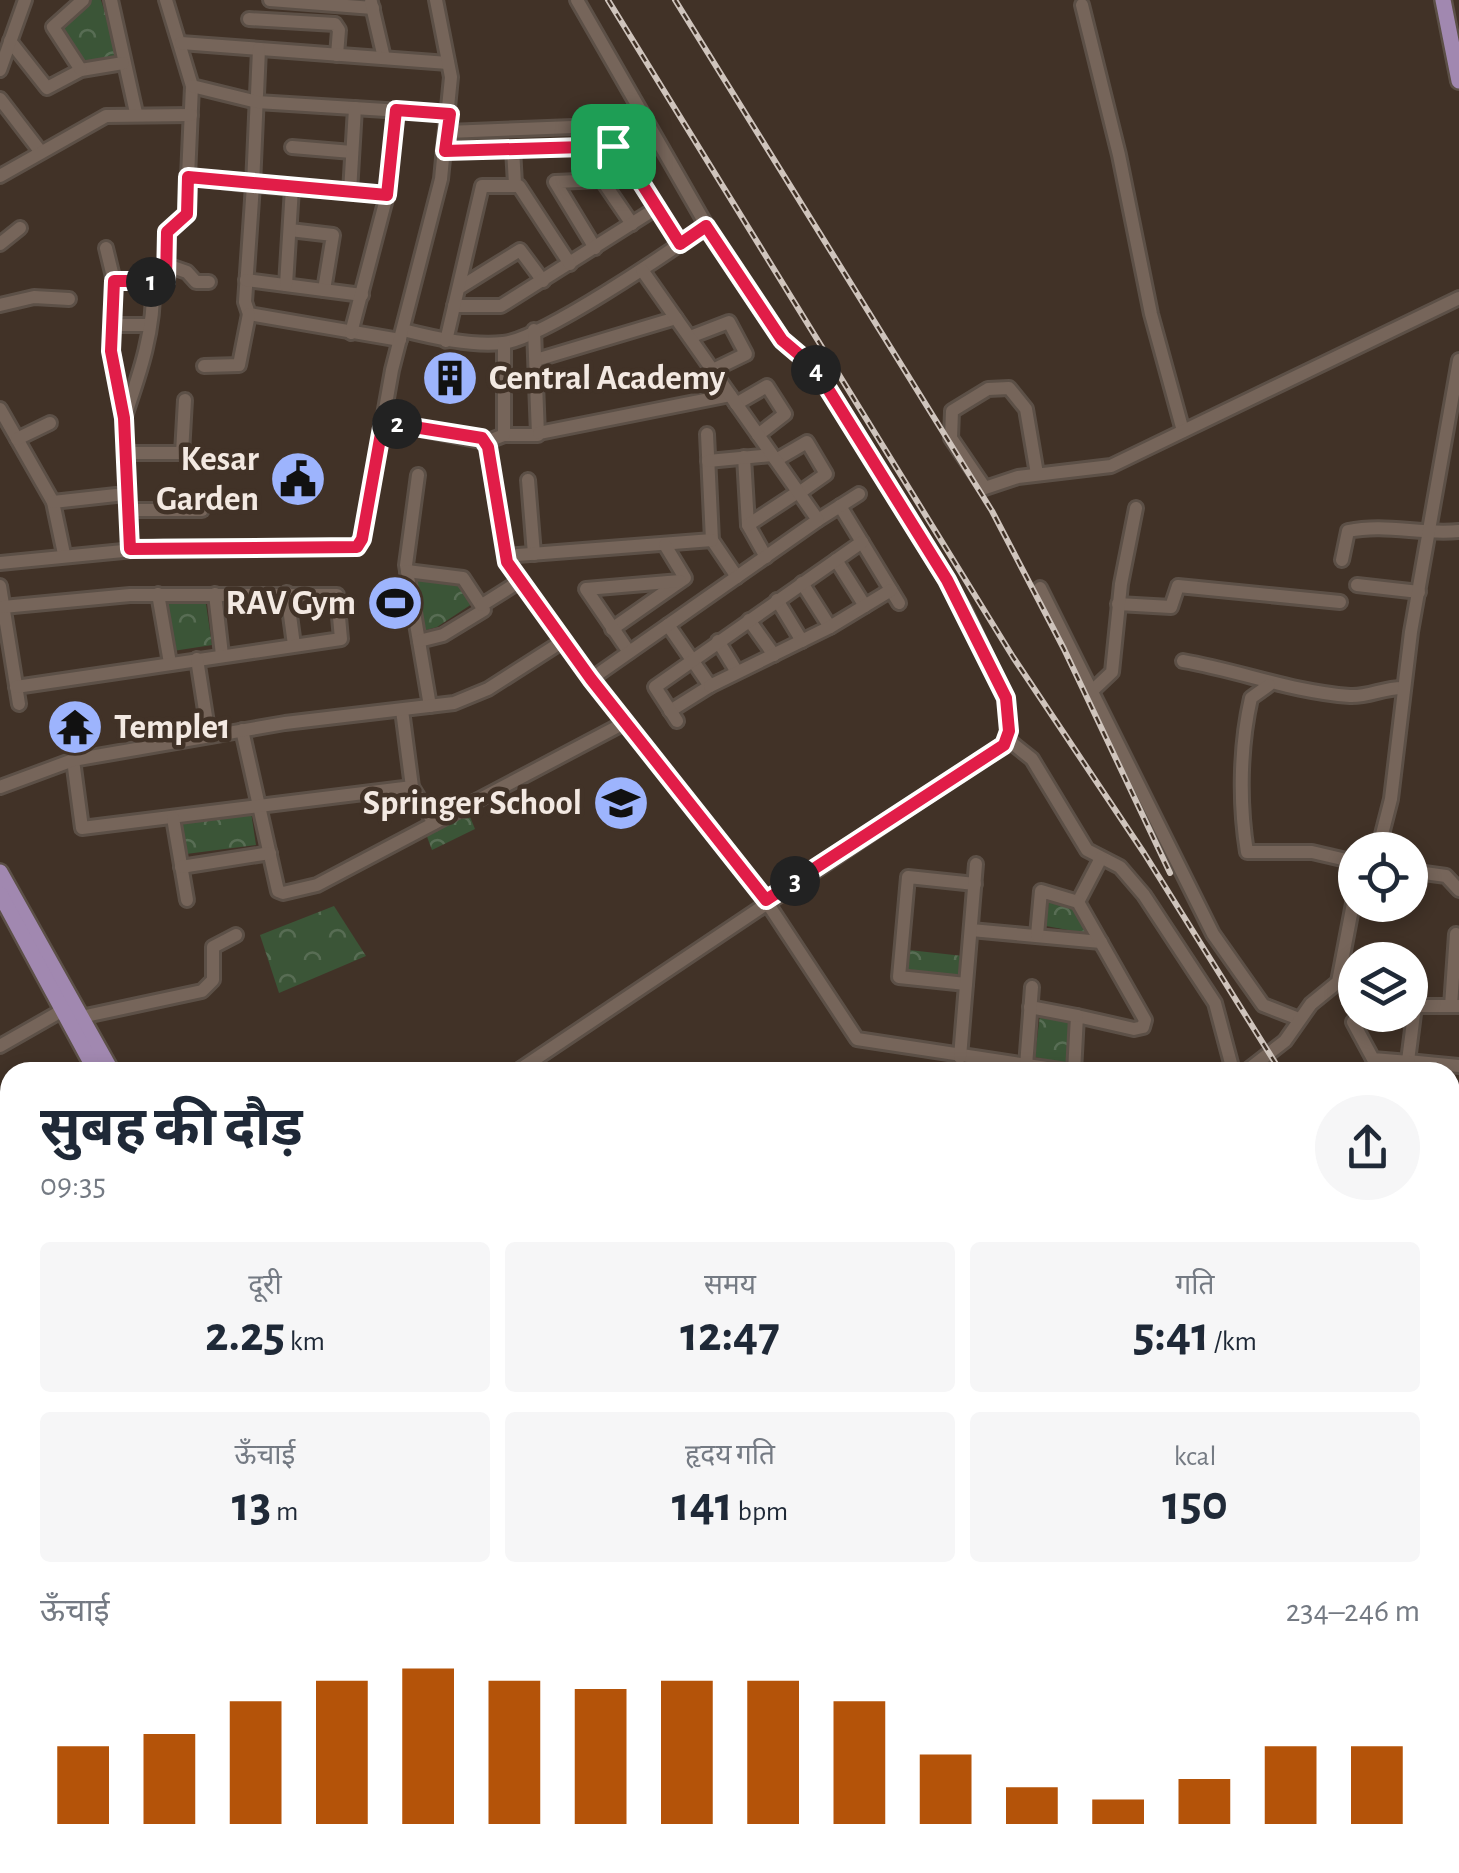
<!DOCTYPE html>
<html lang="hi">
<head>
<meta charset="utf-8">
<style>
	body { margin:0; font-family:"Alegreya Sans","Noto Sans Devanagari",sans-serif; background:#f6f6f7; color:#1f2937; height:100vh; display:flex; flex-direction:column; font-size:38px; white-space:nowrap }
	* { box-sizing:border-box; margin:0 }
	p { font-size:32px; color:#747a83 }
	.icon { flex:none; width:55px; height:55px; fill:none; stroke:currentColor; stroke-width:2; stroke-linecap:round; stroke-linejoin:round }
	.map { position:relative; flex:1; overflow:hidden }
	.panel { position:absolute; left:0px; top:1062px; width:1460px; height:812px; display:flex; flex-direction:column; background:#fff; border-radius:30px 30px 0 0; box-shadow:0 5px 15px #0003 }
	.panel>* { flex:none }
	.controls { position:absolute; left:1338px; top:832px; display:grid; gap:20px }
	.controls a { display:grid; place-items:center; width:90px; height:90px; border-radius:50%; background:#fff; box-shadow:0 5px 15px #0003; font-size:50px }
	.pin { position:absolute; display:grid; place-items:center; width:85px; height:85px; color:#fff; margin:-42px; border-radius:20px; box-shadow:0 5px 15px #0006 }
	.km { position:absolute; width:50px; height:50px; margin:-25px; border-radius:50%; background:#222; color:#fff; font-size:28px; line-height:50px; text-align:center }
	.round { display:grid; place-items:center; flex:none; width:105px; height:105px; border-radius:52px; background:#f6f6f7 }
	.summary { display:flex; align-items:center; justify-content:space-between; height:170px; padding:0 40px }
	h1 { font-size:55px; font-weight:700; line-height:75px }
	.metrics { display:grid; grid-template-columns:repeat(3,1fr); gap:15px; height:170px; padding:10px 40px }
	.metrics div { display:grid; align-content:center; border-radius:10px; background:#f6f6f7; text-align:center }
	.metrics b { font-size:50px; font-weight:700 }
	.metrics small { font-size:28px; font-weight:400 }
	.metrics p { font-size:28px }
	.chart { height:280px; padding:20px 40px }
	.chart p { display:flex; justify-content:space-between }
	.chart svg { width:100%; height:180px; margin-top:10px; stroke:#b45309; stroke-width:6 }
	.map>svg:first-child { display:block }
</style>
</head>
<body>
<div class="map">
<svg width="1459" height="1873" viewBox="0 0 1459 1873">
	<defs>
		<pattern id="park-crowns" width="20" height="18" patternUnits="userSpaceOnUse" patternTransform="scale(2.5)"><rect width="20" height="18" fill="#3b5537"/><path d="M2 6a3 3 0 1 1 6 0M12 15a3 3 0 1 1 6 0" fill="none" stroke="#586d54"/></pattern>
	</defs>
	<rect width="100%" height="100%" fill="#413227"/>
	<polygon fill="#4e3a2c" points="612,777 641,821 630,829 601,785"/>
	<g fill="url(#park-crowns)">
		<polygon points="92,0 101,0 119,57 84,66 58,23"/>
		<polygon points="415,575 461,581 475,602 437,627 423,631"/>
		<polygon points="205,597 212,645 173,651 165,598"/>
		<polygon points="251,812 256,845 186,854 182,822"/>
		<polygon points="468,812 475,829 432,850 426,834"/>
		<polygon points="1049,901 1071,906 1090,934 1046,926"/>
		<polygon points="334,906 366,956 279,993 260,935"/>
		<polygon points="909,950 963,956 961,977 907,969"/>
		<polygon points="1040,1014 1069,1021 1067,1064 1035,1057"/>
	</g>
	<g fill="none" stroke-linecap="round" stroke-linejoin="round">
		<g stroke="#5c5047" stroke-width="18">
			<g id="minor">
				<polyline points="111,0 136,113"/>
				<polyline points="166,0 192,86 188,177 253,185 245,302 249,314 400,340"/>
				<polyline points="270,0 373,8"/>
				<polyline points="371,2 384,58"/>
				<polyline points="1082,5 1119,155 1151,314 1183,431"/>
				<polyline points="249,19 335,24 339,30 337,55"/>
				<polyline points="10,41 47,88 81,70 123,63"/>
				<polyline points="181,43 448,63"/>
				<polyline points="259,49 253,185 387,195"/>
				<polyline points="0,70 25,0"/>
				<polyline points="81,70 53,27 83,0"/>
				<polyline points="192,86 257,102 450,114"/>
				<polyline points="0,99 40,151"/>
				<polyline points="447,132 573,127"/>
				<polyline points="292,147 352,152"/>
				<polyline points="513,149 515,184"/>
				<polyline points="445,151 617,147 680,244"/>
				<polyline points="0,176 106,116 191,115"/>
				<polyline points="350,192 355,108"/>
				<polyline points="290,230 333,235 324,290"/>
				<polyline points="0,244 20,228"/>
				<polyline points="106,248 114,281 111,351 124,418 130,549"/>
				<polyline points="595,248 555,182 602,180 632,224"/>
				<polyline points="167,265 187,272 196,282 209,282"/>
				<polyline points="246,280 362,295"/>
				<polyline points="114,281 166,281 167,232 187,214 188,177"/>
				<polyline points="286,285 292,188"/>
				<polyline points="459,288 520,250 543,281"/>
				<polyline points="0,305 34,297 69,299"/>
				<polyline points="454,306 501,306 658,207"/>
				<polyline points="112,325 150,325"/>
				<path d="M403,330C435,338 469,346 503,343C542,339 669,252 706,226"/>
				<polyline points="351,333 387,195 396,110"/>
				<polyline points="690,337 729,322 746,354 713,370"/>
				<polyline points="446,341 482,186 519,186 570,264"/>
				<polyline points="536,360 676,318"/>
				<polyline points="204,366 239,365 249,314"/>
				<polyline points="736,404 767,386 785,414 758,435"/>
				<polyline points="0,409 53,502 64,554"/>
				<path d="M125,416C140,373 155,329 153,282"/>
				<polyline points="383,422 486,442 504,435 538,435 534,330"/>
				<polyline points="539,433 730,395"/>
				<polyline points="707,434 712,540 737,577"/>
				<polyline points="504,435 504,343"/>
				<polyline points="17,439 50,423"/>
				<polyline points="486,442 507,562 591,679 766,901 857,1039 1073,1072"/>
				<polyline points="126,453 182,453 185,400"/>
				<polyline points="744,457 748,525 766,557"/>
				<polyline points="776,460 807,442 826,474 799,493"/>
				<polyline points="708,461 772,455"/>
				<polyline points="1037,474 1026,409 1009,388 988,389 952,411 951,438 985,488 1018,477 1111,466 1459,298"/>
				<polyline points="418,475 406,565 430,706"/>
				<polyline points="528,480 534,554"/>
				<polyline points="53,502 116,495"/>
				<polyline points="840,506 899,603"/>
				<polyline points="128,510 202,510"/>
				<polyline points="818,520 859,494"/>
				<polyline points="748,525 798,492"/>
				<polyline points="505,556 712,540"/>
				<polyline points="836,560 865,606"/>
				<path d="M1342,560L1348,531C1386,523 1421,535 1459,531"/>
				<polyline points="0,563 164,547 357,547 362,539 392,370 441,179 451,77 436,0"/>
				<polyline points="407,571 463,578 484,610 443,635 419,641"/>
				<polyline points="802,583 830,627"/>
				<polyline points="1357,585 1419,592"/>
				<polyline points="0,586 19,704"/>
				<polyline points="1040,588 1213,934 1263,1005 1299,1019"/>
				<polyline points="287,593 294,645"/>
				<polyline points="158,594 170,663"/>
				<polyline points="215,594 222,655"/>
				<polyline points="777,600 802,641"/>
				<polyline points="1118,604 1171,607 1178,586 1340,602"/>
				<polyline points="482,605 520,581"/>
				<polyline points="3,607 130,595 337,595 341,639 16,687"/>
				<polyline points="749,620 774,655"/>
				<polyline points="668,625 710,686 670,711"/>
				<polyline points="612,629 685,578 665,545"/>
				<polyline points="718,641 737,672"/>
				<polyline points="629,652 586,589 680,581"/>
				<polyline points="197,659 209,736"/>
				<path d="M1183,661C1241,671 1292,692 1350,696C1369,697 1385,687 1404,688"/>
				<polyline points="591,679 818,520 642,270"/>
				<path d="M1269,685L1251,698C1240,746 1239,803 1247,852H1312L1355,862"/>
				<polyline points="710,686 830,627 891,590"/>
				<polyline points="1092,691 1112,672 1121,584 1136,508"/>
				<polyline points="402,710 412,787 434,823"/>
				<polyline points="677,721 655,687 862,542"/>
				<polyline points="242,730 278,891 283,893 317,885 626,722"/>
				<polyline points="1007,739 1032,759 1087,850 1120,867 1144,895 1215,1003 1232,1067"/>
				<polyline points="73,760 82,828 412,787"/>
				<polyline points="0,787 73,760 285,723 454,703 488,689 563,641"/>
				<polyline points="173,818 187,900"/>
				<polyline points="1378,850 1391,799 1411,632 1459,360"/>
				<polyline points="181,867 270,853"/>
				<polyline points="1410,871 1446,876 1459,890"/>
				<polyline points="1078,902 1101,858"/>
				<polyline points="971,930 1101,942"/>
				<polyline points="1037,935 1041,891 1078,902 1145,1020 1143,1027 1134,1029 1077,1016 1074,1072"/>
				<polyline points="1338,982 1355,986"/>
				<polyline points="966,984 899,977 908,877 975,884"/>
				<polyline points="1451,1006 1456,934"/>
				<polyline points="1459,1006 1415,1006 1408,1061 1459,1066"/>
				<polyline points="1030,1007 1077,1016"/>
				<polyline points="81,1017 202,991 213,980 213,947 236,935"/>
				<polyline points="1353,1022 1373,1059 1409,1062"/>
				<polyline points="0,1046 63,1010"/>
				<polyline points="960,1057 976,864"/>
				<polyline points="1026,1066 1032,987"/>
				<polyline points="516,1072 1003,745 1009,731 1006,698 965,611 815,368 787,346 713,237 577,0"/>
				<polyline points="1245,1072 1285,1041 1311,1004 1338,982 1355,893"/>
				<polyline points="0,1239 10,1234"/>
				<polyline points="0,1304 10,1299"/>
				<polyline points="0,1368 10,1363"/>
				<polyline points="0,1417 10,1414"/>
				<polyline points="1450,1444 1459,1445"/>
				<polyline points="1450,1468 1459,1468"/>
				<polyline points="0,1497 10,1494"/>
				<polyline points="1450,1501 1455,1520 1450,1550"/>
				<polyline points="1450,1563 1459,1565"/>
				<polyline points="1450,1687 1459,1691"/>
				<polyline points="1450,1751 1459,1750"/>
				<polyline points="0,1773 10,1772"/>
				<polyline points="1450,1832 1459,1833"/>
				<polyline points="0,1855 10,1853"/>
				<polyline points="95,1865 97,1873"/>
				<polyline points="166,1865 167,1873"/>
				<polyline points="258,1865 260,1873"/>
				<polyline points="694,1865 775,1865 807,1873"/>
				<polyline points="1199,1865 1199,1873"/>
				<polyline points="1273,1873 1275,1865"/>
				<polyline points="1333,1873 1335,1865"/>
				<polyline points="1386,1873 1388,1865"/>
			</g>
		</g>
		<g stroke="#5c5047" stroke-width="20">
			<g id="major">
				<polyline points="1443,0 1459,81"/>
				<polyline points="0,872 112,1072"/>
				<polyline points="0,894 96,1072"/>
				<polyline points="501,1865 505,1873"/>
				<polyline points="516,1865 520,1873"/>
			</g>
		</g>
		<use href="#minor" stroke="#76655a" stroke-width="12"/>
		<use href="#major" stroke="#a188b0" stroke-width="15"/>
		<g stroke="#cfc4bc" stroke-width="6">
			<g id="rail">
				<polyline points="608,0 1013,657 1144,853 1281,1072"/>
				<polyline points="675,0 992,511 1064,649 1170,873"/>
				<polyline points="1450,1333 1459,1347"/>
			</g>
		</g>
		<use href="#rail" stroke="#413227" stroke-width="2.5" stroke-dasharray="8" stroke-linecap="butt"/>
	</g>
	<g fill="none" stroke-linecap="round" stroke-linejoin="round">
		<g stroke="#fff" stroke-width="20">
			<polygon id="route" points="396,110 450,114 445,151 618,146 680,244 706,226 782,340 815,368 947,580 1006,698 1009,731 1004,745 766,900 591,679 507,562 488,447 482,438 383,422 362,539 357,547 130,549 124,418 111,351 114,281 166,281 167,232 187,214 188,177 387,195"/>
		</g>
		<use href="#route" stroke="#e11d48" stroke-width="12"/>
	</g>
	<defs>
		<g id="building-disc" transform="scale(2.875)"><circle r="9.5" fill="#9db4fd" stroke="#413227"/><path d="M-4-6H4V6H1V3H-1V6H-4ZM-2.5-4.3h1.7v1.8h-1.7ZM.8-4.3h1.7v1.8H.8ZM-2.5-1h1.7V.8h-1.7ZM.8-1h1.7V.8H.8Z" fill="#111"/></g>
		<g id="civic-disc" transform="scale(2.875)"><circle r="9.5" fill="#9db4fd" stroke="#413227"/><path d="M-.6-6.5H3V-4.5H.6V-3L4-1V1h2V6H-6V1h2V-1L-.6-3ZM-1.2 2.5V6h2.4V2.5Z" fill="#111"/></g>
		<g id="stadium-disc" transform="scale(2.875)"><circle r="9.5" fill="#9db4fd" stroke="#413227"/><path d="M0-5a6.5 5 0 1 0 0 10a6.5 5 0 1 0 0-10ZM-3.5-1.8h7v3.6h-7Z" fill="#111"/></g>
		<g id="temple-disc" transform="scale(2.875)"><circle r="9.5" fill="#9db4fd" stroke="#413227"/><path d="M0-6L5-2H3V0L6.5 2.5H4V6H1.5V3h-3V6H-4V2.5H-6.5L-3 0V-2H-5Z" fill="#111"/></g>
		<g id="school-disc" transform="scale(2.875)"><circle r="9.5" fill="#9db4fd" stroke="#413227"/><path d="M0-5L7-2L0 1L-7-2ZM-4 1L0 2.5L4 1V4Q0 6-4 4Z" fill="#111"/></g>
	</defs>
	<g fill-rule="evenodd">
		<use href="#building-disc" x="450" y="378"/>
		<use href="#civic-disc" x="298" y="479"/>
		<use href="#stadium-disc" x="395" y="603"/>
		<use href="#temple-disc" x="75" y="727"/>
		<use href="#school-disc" x="621" y="803"/>
	</g>
	<g text-anchor="middle" dominant-baseline="central" stroke-width="9" stroke-linejoin="round" paint-order="stroke">
		<g font-size="35" font-weight="bold" fill="#f3e9e2" stroke="#413227" text-anchor="end">
			<text x="489" y="378" text-anchor="start">Central Academy</text>
			<text x="259" y="459">Kesar<tspan x="259" dy="40">Garden</tspan></text>
			<text x="356" y="603">RAV Gym</text>
			<text x="114" y="727" text-anchor="start">Temple1</text>
			<text x="582" y="803">Springer School</text>
		</g>
	</g>
</svg>
<div class="controls">
<a><svg class="icon" aria-label="locate" viewBox="0 0 24 24"><circle cx="12" cy="12" r="6"/><path d="M12 2v4M12 18v4M2 12h4M18 12h4"/></svg></a>
<a><svg class="icon" aria-label="layers" viewBox="0 0 24 24"><path d="M12 4l9 5-9 5-9-5zM3 14l9 5 9-5"/></svg></a>
</div>
<div class="pin" style="left:613px;top:146px;background:#1e9e55"><svg class="icon" aria-label="arrive" viewBox="0 0 24 24"><path d="M6 21V4h12l-3 4 3 4H6"/></svg></div>
<b class="km" style="left:151px;top:282px">1</b>
<b class="km" style="left:397px;top:424px">2</b>
<b class="km" style="left:795px;top:881px">3</b>
<b class="km" style="left:816px;top:370px">4</b>
<section class="panel">
<div class="summary"><div><h1>सुबह की दौड़</h1><p>09:35</p></div><a class="round"><svg class="icon" aria-label="share" viewBox="0 0 24 24"><path d="M12 15V3M7 8l5-5 5 5M5 13v7h14v-7"/></svg></a></div>
<div class="metrics">
<div><p>दूरी</p><b>2.25<small> km</small></b></div>
<div><p>समय</p><b>12:47</b></div>
<div><p>गति</p><b>5:41<small> /km</small></b></div>
</div>
<div class="metrics">
<div><p>ऊँचाई</p><b>13<small> m</small></b></div>
<div><p>हृदय गति</p><b>141<small> bpm</small></b></div>
<div><p>kcal</p><b>150</b></div>
</div>
<div class="chart"><p><span>ऊँचाई</span>234–246 m</p>
<svg viewBox="0 0 160 44" preserveAspectRatio="none"><path d="M5 44V25M15 44V22M25 44V14M35 44V9M45 44V6M55 44V9M65 44V11M75 44V9M85 44V9M95 44V14M105 44V27M115 44V35M125 44V38M135 44V33M145 44V25M155 44V25"/></svg>
</div>
</section>
</div>
</body>
</html>
